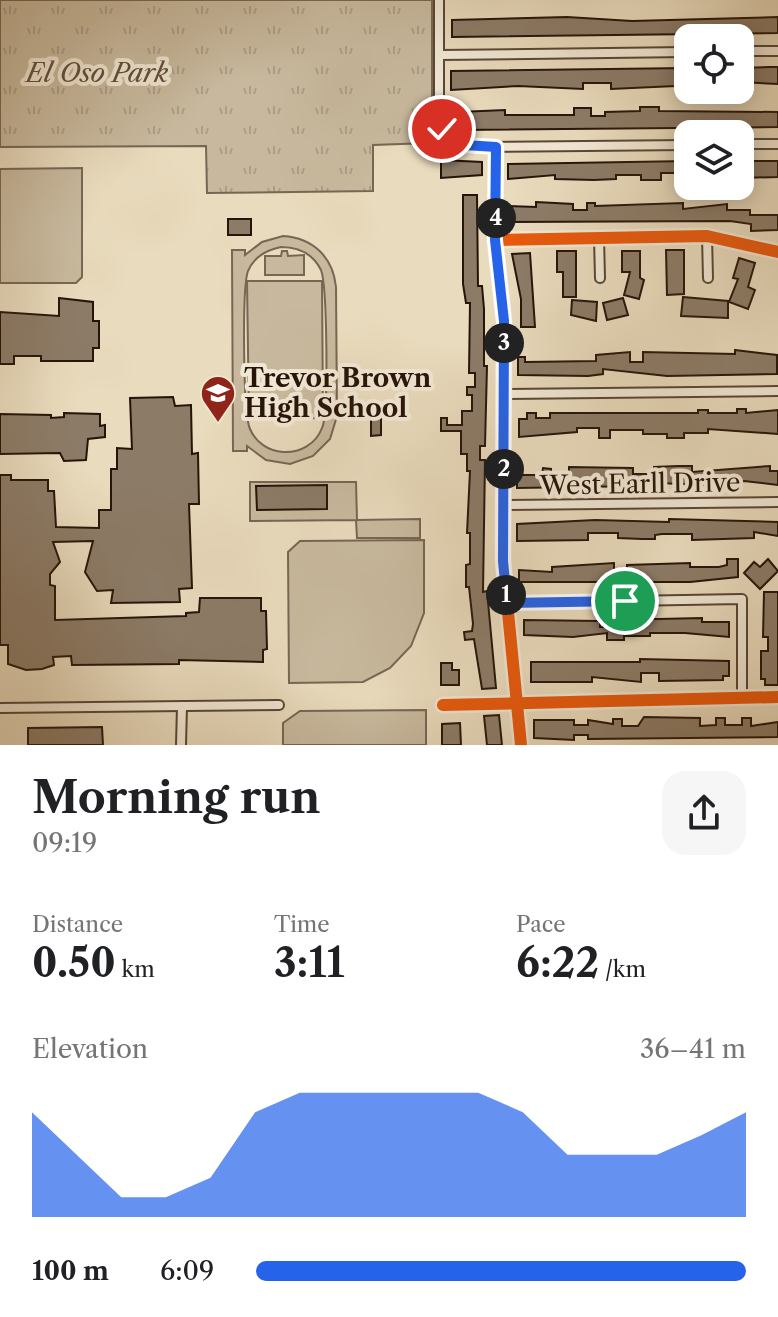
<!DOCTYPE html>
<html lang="en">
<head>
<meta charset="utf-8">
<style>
	body { margin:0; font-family:"Libre Caslon Text",serif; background:#f6f6f6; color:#202124; height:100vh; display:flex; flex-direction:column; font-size:30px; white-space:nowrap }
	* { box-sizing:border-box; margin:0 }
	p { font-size:26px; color:#757577 }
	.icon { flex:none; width:44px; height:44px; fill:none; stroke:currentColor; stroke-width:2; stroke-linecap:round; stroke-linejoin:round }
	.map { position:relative; height:745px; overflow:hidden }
	.details { display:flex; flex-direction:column; background:#fff; flex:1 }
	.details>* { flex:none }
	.controls { position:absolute; left:674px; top:24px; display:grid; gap:16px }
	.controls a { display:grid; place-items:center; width:80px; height:80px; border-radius:16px; background:#fff; box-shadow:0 4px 20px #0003; font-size:40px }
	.pin { position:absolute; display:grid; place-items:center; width:68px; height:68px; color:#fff; margin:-34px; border:4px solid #fff; border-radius:50%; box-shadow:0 2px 8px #0007 }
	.km { position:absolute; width:40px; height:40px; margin:-20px; border-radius:50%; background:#222; color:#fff; font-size:22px; line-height:40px; text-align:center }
	.round { display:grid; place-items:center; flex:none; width:84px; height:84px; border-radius:24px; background:#f6f6f6 }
	.head { display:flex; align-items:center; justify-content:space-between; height:136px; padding:0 32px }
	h1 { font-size:44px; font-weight:700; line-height:60px }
	.figures { display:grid; grid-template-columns:repeat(3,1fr); gap:12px; height:136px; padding:8px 32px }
	.figures div { display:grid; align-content:center }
	.figures b { font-size:40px; font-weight:700 }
	.figures small { font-size:22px; font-weight:400 }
	.figures p { font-size:22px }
	.chart { height:224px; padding:16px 32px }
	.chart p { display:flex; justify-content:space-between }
	.chart svg { width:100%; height:144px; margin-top:8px; fill:#2563eb; opacity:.7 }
	ul { padding:0 32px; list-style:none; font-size:26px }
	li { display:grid; grid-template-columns:128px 96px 1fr; align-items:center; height:60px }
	li i { height:20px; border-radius:10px; background:#2563eb }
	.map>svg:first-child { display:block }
</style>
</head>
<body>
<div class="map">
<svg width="778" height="745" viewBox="0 0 778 745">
	<defs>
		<pattern id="park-tufts" width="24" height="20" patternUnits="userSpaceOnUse" patternTransform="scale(2)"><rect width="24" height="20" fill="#c8b99e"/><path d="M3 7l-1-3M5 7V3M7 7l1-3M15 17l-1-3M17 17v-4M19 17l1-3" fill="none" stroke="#ac9e87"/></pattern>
	</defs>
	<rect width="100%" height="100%" fill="#e9dbbd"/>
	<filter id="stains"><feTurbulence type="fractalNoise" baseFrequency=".0025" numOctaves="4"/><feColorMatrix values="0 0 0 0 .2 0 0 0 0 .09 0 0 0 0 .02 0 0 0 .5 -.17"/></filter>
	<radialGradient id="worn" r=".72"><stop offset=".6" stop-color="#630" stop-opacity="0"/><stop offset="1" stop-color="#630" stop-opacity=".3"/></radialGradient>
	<g fill="#c8b99e" stroke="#786654" stroke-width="2" fill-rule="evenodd">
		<polygon points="82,168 82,277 76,283 0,283 0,169"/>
		<path d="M283,236C313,238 333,257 336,287L337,416L330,439L313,456L290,464L266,460L247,446V451H233L232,250H245V255L262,242ZM281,247C298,247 313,254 321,270C327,285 329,414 322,428C316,444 300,453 283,452C269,451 256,443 250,429C243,414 242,287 248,271C254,257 266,250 281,247Z"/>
		<polygon points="282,251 287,251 288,256 304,255 304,275 265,275 265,256 281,256"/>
		<polygon points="247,281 322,281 323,418 249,419"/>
		<polygon points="250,482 356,482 357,520 420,519 420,538 357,538 356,520 250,521"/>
		<polygon points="424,540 424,613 411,646 390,668 363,682 289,683 288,552 300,541"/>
		<polygon points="426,710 426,745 283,745 283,723 300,711"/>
	</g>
	<polygon fill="url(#park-tufts)" stroke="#786654" stroke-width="2" points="0,0 432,0 432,120 441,139 429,143 373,145 373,191 207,193 206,146 0,147"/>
	<g fill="#8c7b67" stroke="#271409" stroke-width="2">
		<polygon points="567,17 632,21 778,17 778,33 452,37 452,20"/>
		<polygon points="769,67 778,67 778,84 740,82 740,68"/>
		<polygon points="688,68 688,85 676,86 611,89 611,83 583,83 583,89 518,86 451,90 451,71"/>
		<polygon points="640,107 659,107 659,111 778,112 778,127 459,130 459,112 505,110 505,115 574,115 574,108 591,108 591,116 605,116 605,112 640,111"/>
		<polygon points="441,160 482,162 482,175 441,178"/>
		<polygon points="688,161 688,173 661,173 661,180 641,180 641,175 616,175 616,179 594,180 555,179 555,175 508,179 508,164"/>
		<polygon points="740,161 778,161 778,177 740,178"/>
		<polygon points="463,195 477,195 478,286 482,286 484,309 484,366 487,366 485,446 480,446 480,460 485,460 483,592 487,591 496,688 482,689 474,639 465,640 464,632 472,631 473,624 469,587 466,587 466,565 470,564 470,533 467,533 470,471 467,471 467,454 461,454 461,431 441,431 441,418 447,418 447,425 462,425 462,411 472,411 472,395 467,395 467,387 475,387 475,373 469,373 470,303 466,303 463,284"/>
		<polygon points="536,202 573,204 573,210 587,210 587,203 595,203 595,206 683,203 683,209 727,204 727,210 750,210 750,215 778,215 778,230 751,231 751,224 730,221 508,222 508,206 536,207"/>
		<rect x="228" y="219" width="23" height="16"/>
		<polygon points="666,250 684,250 684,294 667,295"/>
		<polygon points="557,251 576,251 576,297 563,297 563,272 557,272"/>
		<polygon points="622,251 640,251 640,278 644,280 639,299 624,295 630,272 622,272"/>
		<polygon points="530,253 535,327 521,327 521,299 512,254"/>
		<polygon points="739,258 755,263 748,287 755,290 748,309 729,302 738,279 733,278"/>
		<polygon points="683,297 728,301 728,318 681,316"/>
		<polygon points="59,298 93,302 93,321 99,321 99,348 93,348 93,361 41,361 41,356 14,356 14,364 0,364 0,312 59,316"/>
		<polygon points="623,298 628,315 607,320 603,303"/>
		<polygon points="572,300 597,302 596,321 571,315"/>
		<polygon points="735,350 777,355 777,374 667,376 603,369 603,374 588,376 518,375 518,357 525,357 525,362 596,361 596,355 630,352 630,362 643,362 643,352 735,354"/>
		<polygon points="173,397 175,406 191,405 192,454 198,453 199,504 189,504 192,588 179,589 180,602 111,603 113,590 97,591 85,572 93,541 53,542 60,562 50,574 50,585 55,586 55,620 186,616 186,613 199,612 200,598 261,598 261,611 266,611 267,649 263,650 263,662 179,660 179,664 72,665 71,656 53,657 54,665 42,669 26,670 8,664 8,645 0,645 0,475 11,475 11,480 48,480 48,491 54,491 56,527 99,528 99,510 111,510 111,469 117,469 117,448 132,449 130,398"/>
		<polygon points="737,409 746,409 746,413 778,410 778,434 708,429 708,433 684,433 684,438 667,438 667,434 643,434 643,430 610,430 610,438 599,438 599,428 577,428 577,432 519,437 519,419 527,419 527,413 536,413 536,418 550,418 550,413 698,413 698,410 708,410 708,413 737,413"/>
		<polygon points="64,413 100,414 100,426 105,425 105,437 88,439 86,460 64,461 60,453 0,454 0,414 51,415 51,418 64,417"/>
		<polygon points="371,418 381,418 381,435 371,436"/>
		<polygon points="678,466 692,466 692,472 770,466 770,471 778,471 778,485 744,481 731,486 658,483 641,486 517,488 517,475 542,475 543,468 551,469 551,474 569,474 569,467 633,468 633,474 654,474 654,467"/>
		<polygon points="327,485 327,509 257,510 256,486"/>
		<polygon points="669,519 778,522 778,536 754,532 754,538 692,540 692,534 662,534 655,535 655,539 642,539 618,538 618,533 588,533 588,540 517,541 517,524 595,520 669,522"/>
		<polygon points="727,559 738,559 738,577 690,582 519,582 519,570 552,572 552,567 614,563 614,574 627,574 627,565 690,563 690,567 719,567 727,565"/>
		<polygon points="768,559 778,571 760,589 744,573 754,562 760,567"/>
		<polygon points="764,592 778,592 778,685 765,685 765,679 761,679 761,651 768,651 768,637 763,637"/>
		<polygon points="702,618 702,622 729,622 729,637 685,633 650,633 650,636 624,636 624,640 607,640 607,633 573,637 524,635 524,620 600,621 600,627 614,627 614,620"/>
		<polygon points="640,659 729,661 729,676 723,676 723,680 659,681 659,673 641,673 641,682 592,677 592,682 531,682 531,662 640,662"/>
		<polygon points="441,663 452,663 452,670 459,670 459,685 441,685"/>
		<polygon points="499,715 502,745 487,745 484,716"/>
		<polygon points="644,717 700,718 700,726 716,725 716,718 725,718 725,725 742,725 742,718 751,718 751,726 778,722 778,737 588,739 588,735 574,735 574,740 534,738 534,720 574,720 574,725 588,725 588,720 613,724 613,719 622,719 622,726 638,726"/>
		<polygon points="460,723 461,745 442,745 442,724"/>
		<polygon points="102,727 103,745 28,745 28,728"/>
	</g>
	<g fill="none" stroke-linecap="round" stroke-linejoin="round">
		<g stroke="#584636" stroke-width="12">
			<g id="street">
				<polyline points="439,0 439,122 448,136 479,147 688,145"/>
				<polyline points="740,51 778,51"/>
				<polyline points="439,55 688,52"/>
				<polyline points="740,144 778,144"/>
				<polyline points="496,147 495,240 504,321 503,561 521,745"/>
				<polyline points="707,236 708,278"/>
				<polyline points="599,238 600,278"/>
				<polyline points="495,240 707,236 778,252"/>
				<polyline points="504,394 778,391"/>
				<polyline points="503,505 778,502"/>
				<polyline points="507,603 742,599 742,697"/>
				<polyline points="443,705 778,697"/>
				<polyline points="0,708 279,705"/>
				<polyline points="181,745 182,706"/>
			</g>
		</g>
		<use href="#street" stroke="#f1e8d4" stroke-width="8"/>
		<g stroke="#f1e8d4" stroke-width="17">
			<g id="cycleway">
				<polyline points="496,147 495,240 504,321 503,561 521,745"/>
				<polyline points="495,240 707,236 778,252"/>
				<polyline points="443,705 778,697"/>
			</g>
		</g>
		<use href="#cycleway" stroke="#e8590c" stroke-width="12"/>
	</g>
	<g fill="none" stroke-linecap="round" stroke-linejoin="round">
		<g stroke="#fff" stroke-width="16">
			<polyline id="route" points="442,129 464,145 496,147 495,240 504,321 503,561 507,603 625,601"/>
		</g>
		<use href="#route" stroke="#2563eb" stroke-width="10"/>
	</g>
	<defs>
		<g id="school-pin" transform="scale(1.8)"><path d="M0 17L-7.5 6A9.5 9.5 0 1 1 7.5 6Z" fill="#8f2418" stroke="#f1e8d4"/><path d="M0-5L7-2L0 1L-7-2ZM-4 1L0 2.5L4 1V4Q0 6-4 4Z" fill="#fff"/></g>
	</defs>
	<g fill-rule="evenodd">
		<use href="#school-pin" x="218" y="393"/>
	</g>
	<g text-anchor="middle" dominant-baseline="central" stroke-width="8" stroke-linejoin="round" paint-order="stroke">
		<g font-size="26" font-style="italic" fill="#5f4e3d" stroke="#f1e8d4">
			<text x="97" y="73">El Oso Park</text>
		</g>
		<g font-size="26" font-weight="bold" fill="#271409" stroke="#f1e8d4" text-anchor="start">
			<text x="244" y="378">Trevor Brown<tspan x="244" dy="30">High School</tspan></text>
		</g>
		<g font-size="26" fill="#271409" stroke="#f1e8d4">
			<text transform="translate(640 484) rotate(-1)">West Earll Drive</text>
		</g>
	</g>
	<rect width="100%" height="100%" filter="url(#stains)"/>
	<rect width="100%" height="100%" fill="url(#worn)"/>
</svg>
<div class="controls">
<a><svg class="icon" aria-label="locate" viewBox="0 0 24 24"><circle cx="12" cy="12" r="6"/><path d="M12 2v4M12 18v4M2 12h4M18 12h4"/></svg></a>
<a><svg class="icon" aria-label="layers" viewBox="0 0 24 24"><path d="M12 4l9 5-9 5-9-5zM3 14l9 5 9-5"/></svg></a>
</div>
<div class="pin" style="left:625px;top:601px;background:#1e9e55"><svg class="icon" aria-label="arrive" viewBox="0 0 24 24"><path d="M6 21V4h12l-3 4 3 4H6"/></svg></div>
<div class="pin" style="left:442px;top:129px;background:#d93025"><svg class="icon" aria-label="check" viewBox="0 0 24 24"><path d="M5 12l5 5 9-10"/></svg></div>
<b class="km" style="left:506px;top:595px">1</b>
<b class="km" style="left:504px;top:469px">2</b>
<b class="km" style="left:504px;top:343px">3</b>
<b class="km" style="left:496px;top:218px">4</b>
</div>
<section class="details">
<div class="head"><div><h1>Morning run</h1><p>09:19</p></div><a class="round"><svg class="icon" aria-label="share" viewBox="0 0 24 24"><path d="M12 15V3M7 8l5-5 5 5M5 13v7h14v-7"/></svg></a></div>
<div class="figures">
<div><p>Distance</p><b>0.50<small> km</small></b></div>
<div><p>Time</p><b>3:11</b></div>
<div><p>Pace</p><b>6:22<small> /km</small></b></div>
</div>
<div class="chart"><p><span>Elevation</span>36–41 m</p>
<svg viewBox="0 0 160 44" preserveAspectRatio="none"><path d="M0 44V12L10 25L20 38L30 38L40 32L50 12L60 6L70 6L80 6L90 6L100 6L110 12L120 25L130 25L140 25L150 19L160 12V44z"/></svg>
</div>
<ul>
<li><b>100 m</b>6:09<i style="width:100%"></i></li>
</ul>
</section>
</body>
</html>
